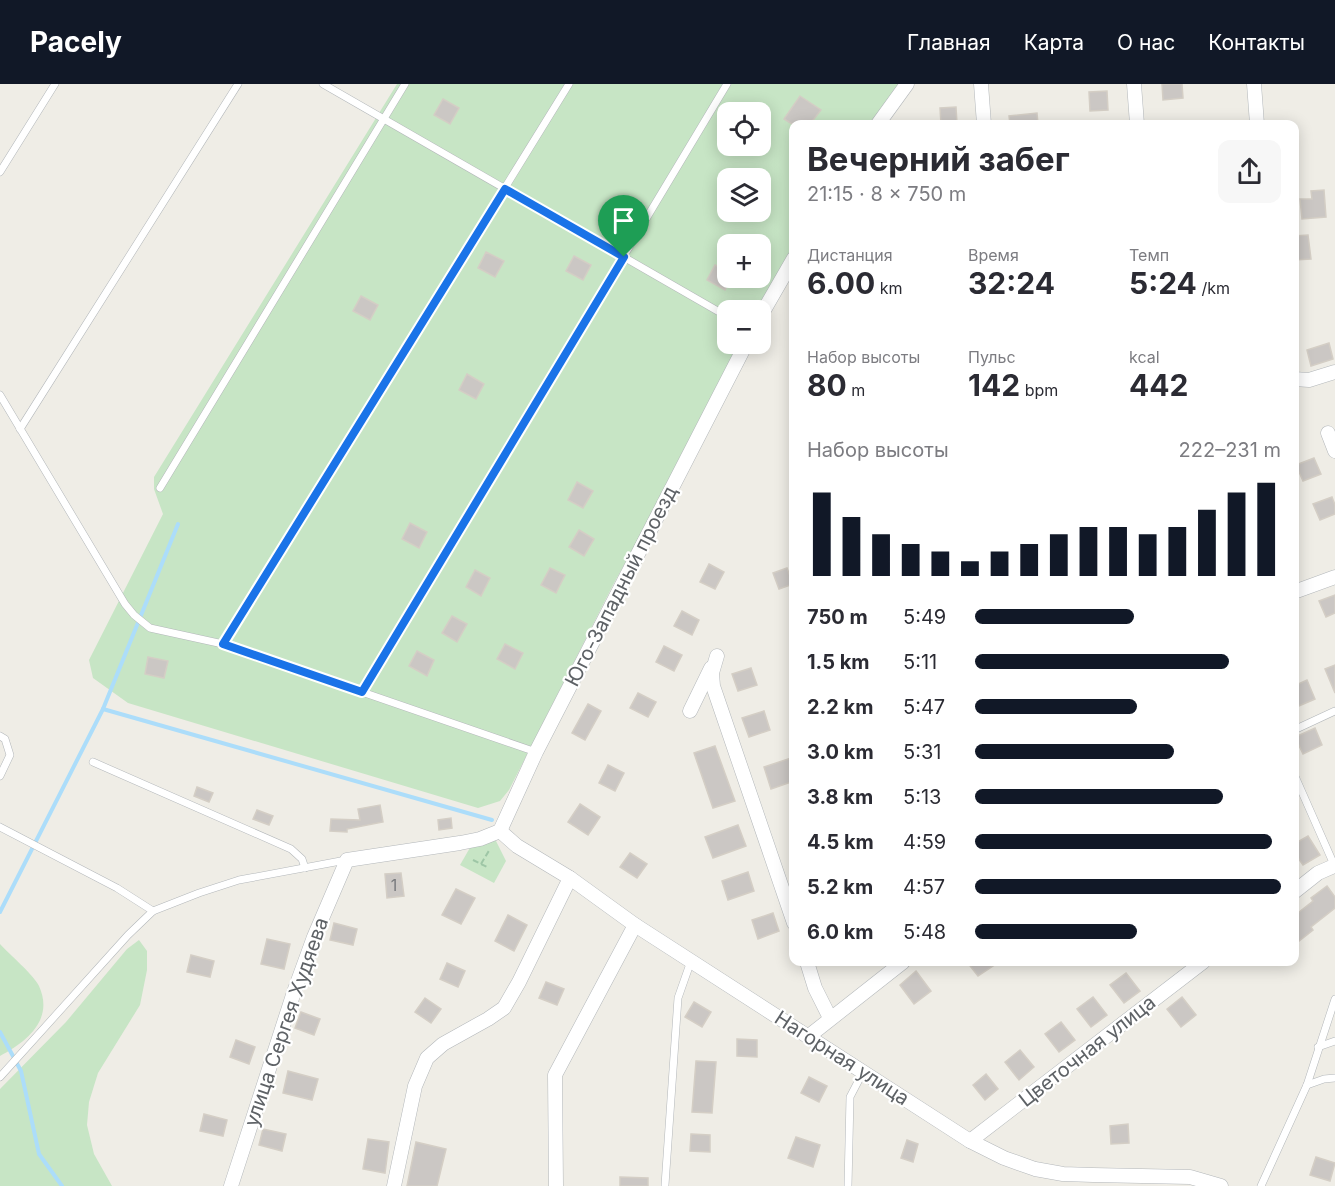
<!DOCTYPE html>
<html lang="ru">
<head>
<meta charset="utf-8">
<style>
	body { margin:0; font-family:Inter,sans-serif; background:#f7f7f7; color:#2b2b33; height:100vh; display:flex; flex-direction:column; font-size:22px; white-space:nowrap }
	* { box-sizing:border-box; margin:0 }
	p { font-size:20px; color:#7c7c81 }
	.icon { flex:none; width:33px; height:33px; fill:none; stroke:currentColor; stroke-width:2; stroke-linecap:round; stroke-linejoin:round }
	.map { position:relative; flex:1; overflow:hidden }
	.panel { position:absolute; left:789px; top:36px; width:510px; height:846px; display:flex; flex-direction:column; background:#fff; border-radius:12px; box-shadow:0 3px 15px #0003 }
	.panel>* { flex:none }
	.buttons { position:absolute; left:717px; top:18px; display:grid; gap:12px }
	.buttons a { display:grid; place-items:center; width:54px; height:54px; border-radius:12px; background:#fff; box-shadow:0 3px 15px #0003; font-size:30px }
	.pin { position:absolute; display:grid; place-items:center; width:51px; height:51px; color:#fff; margin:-62px -26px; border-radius:50% 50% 50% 0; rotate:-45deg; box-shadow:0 0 6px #0007 }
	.pin .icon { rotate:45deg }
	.round { display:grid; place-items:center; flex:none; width:63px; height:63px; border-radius:12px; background:#f7f7f7 }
	.overview { display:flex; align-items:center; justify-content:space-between; height:102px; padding:0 18px }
	h1 { font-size:33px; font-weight:700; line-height:45px }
	.metrics { display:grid; grid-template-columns:repeat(3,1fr); gap:9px; height:102px; padding:6px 18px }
	.metrics div { display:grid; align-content:center }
	.metrics b { font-size:30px; font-weight:700 }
	.metrics small { font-size:16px; font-weight:400 }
	.metrics p { font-size:16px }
	.chart { height:168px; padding:12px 18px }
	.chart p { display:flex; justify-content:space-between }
	.chart svg { width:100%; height:108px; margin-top:6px; stroke:#111827; stroke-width:6 }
	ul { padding:0 18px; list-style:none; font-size:20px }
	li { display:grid; grid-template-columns:96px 72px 1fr; align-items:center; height:45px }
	li i { height:15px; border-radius:8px; background:#111827 }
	header { display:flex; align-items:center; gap:36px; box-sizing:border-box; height:84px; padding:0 30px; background:#111827; color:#fff }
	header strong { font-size:28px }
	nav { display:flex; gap:33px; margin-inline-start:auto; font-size:21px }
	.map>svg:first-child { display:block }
</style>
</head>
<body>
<header>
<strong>Pacely</strong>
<nav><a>Главная</a><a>Карта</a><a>О нас</a><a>Контакты</a></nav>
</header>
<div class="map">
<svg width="1335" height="1102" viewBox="0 0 1335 1102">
	<rect width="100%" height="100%" fill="#efede6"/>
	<g fill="#c7e5c5" fill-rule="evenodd">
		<path d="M397,0H901L873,40H794L793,172L760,226H728V260H745L613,501L509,706L500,717L478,724L128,619L93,594L89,576L163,430L154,405V393ZM728,28H760V62H728ZM728,94H760V128H728ZM728,160H760V194H728Z"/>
		<polygon points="495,755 506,777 494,799 460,781 471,762"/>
		<polygon points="139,856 147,867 147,886 140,921 98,989 89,1018 87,1041 94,1070 112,1102 0,1102 0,1005 66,938 127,865"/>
		<path d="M0,860C9,870 34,891 39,902C54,935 28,957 0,972Z"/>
	</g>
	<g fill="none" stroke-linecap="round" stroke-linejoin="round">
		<g stroke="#acddfa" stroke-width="4">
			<polyline points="103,625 492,736"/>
			<polyline points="0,828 103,625 178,440"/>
			<polyline points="0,948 21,987 39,1070 62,1102"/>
		</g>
	</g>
	<g fill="#cbc7c4" stroke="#d4cec5" stroke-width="1.5">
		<polygon points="1162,0 1182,0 1183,14 1163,16"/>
		<polygon points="1107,7 1108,26 1090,27 1089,8"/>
		<polygon points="800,12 821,26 810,40 792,40 784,35"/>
		<polygon points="443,15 459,24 450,40 434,31"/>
		<polygon points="956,23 957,40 941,40 940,24"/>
		<polygon points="1037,29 1038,40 1010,40 1009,32"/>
		<polygon points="1324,106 1326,133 1302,135 1300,115 1312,115 1311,107"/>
		<polygon points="1308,151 1311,175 1294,176 1294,152"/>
		<polygon points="486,168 504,177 495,193 478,184"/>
		<polygon points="574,172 591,181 583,196 566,187"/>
		<polygon points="715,181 728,187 728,194 731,194 725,206 707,196"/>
		<polygon points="361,212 378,221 370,236 353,227"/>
		<polygon points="1329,259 1333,275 1311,282 1307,266"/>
		<polygon points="467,290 484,300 476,315 459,306"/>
		<polygon points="1314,374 1321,390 1303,397 1296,381"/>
		<polygon points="577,398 593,407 583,424 568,416"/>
		<polygon points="1332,413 1335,421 1335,430 1320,436 1313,420"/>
		<polygon points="410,439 427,448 419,464 402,455"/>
		<polygon points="579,446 594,455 584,472 569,463"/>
		<polygon points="709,480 724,488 715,505 700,498"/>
		<polygon points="550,484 565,491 556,509 541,501"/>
		<polygon points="787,484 793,500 779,505 773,489"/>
		<polygon points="475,486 490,494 481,512 466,503"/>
		<polygon points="1335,511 1335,529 1326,533 1319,517"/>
		<polygon points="682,527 699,536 692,551 674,542"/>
		<polygon points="452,532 467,540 457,558 442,549"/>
		<polygon points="505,560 523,569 515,585 497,575"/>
		<polygon points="664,562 682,571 674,587 656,578"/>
		<polygon points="417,567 434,576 427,592 409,582"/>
		<polygon points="148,573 168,577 164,594 145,590"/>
		<polygon points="1335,581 1335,609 1325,585"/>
		<polygon points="751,584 757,601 738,607 732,590"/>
		<polygon points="1307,596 1315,615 1294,624 1294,602"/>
		<polygon points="638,609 656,618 648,633 630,624"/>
		<polygon points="588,620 601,627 585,656 572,649"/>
		<polygon points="764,627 770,646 749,653 742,634"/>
		<polygon points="1315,644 1322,661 1303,670 1295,653"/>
		<polygon points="715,662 735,717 713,724 694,669"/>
		<polygon points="794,673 794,697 771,705 764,683"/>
		<polygon points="608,681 624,689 615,707 599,699"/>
		<polygon points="197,703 213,709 209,718 194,712"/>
		<polygon points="580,720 600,733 588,751 568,738"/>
		<polygon points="380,721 383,738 347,745 347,748 330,747 331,735 360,736 358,725"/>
		<polygon points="257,726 273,732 269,741 253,735"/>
		<polygon points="451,734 452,744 439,746 438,736"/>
		<polygon points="738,741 746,762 713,774 705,753"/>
		<polygon points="1308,752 1320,771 1303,781 1294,768 1294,760"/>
		<polygon points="630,769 647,780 637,794 620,783"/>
		<polygon points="748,788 754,807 728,816 722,797"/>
		<polygon points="401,789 404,812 387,814 385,790"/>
		<polygon points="1327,802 1335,813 1335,824 1311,843 1313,846 1294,861 1294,832 1313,817 1311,814"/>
		<polygon points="456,805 475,814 461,840 442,831"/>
		<polygon points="773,829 779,847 758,855 752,836"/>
		<polygon points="508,831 527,841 514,867 495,857"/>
		<polygon points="334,839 357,845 353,861 330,856"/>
		<polygon points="267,855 290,860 284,885 261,880"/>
		<polygon points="191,871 214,877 210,893 187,888"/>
		<polygon points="967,878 999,878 978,892"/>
		<polygon points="447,879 465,887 458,903 440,895"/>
		<polygon points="916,887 931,907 914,920 900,901"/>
		<polygon points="1126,889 1140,907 1124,919 1110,901"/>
		<polygon points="546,898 564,905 557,921 539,914"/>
		<polygon points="1093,913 1107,931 1091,943 1077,925"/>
		<polygon points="1182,913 1196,931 1181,943 1167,925"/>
		<polygon points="425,914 441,925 431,939 415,928"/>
		<polygon points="694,918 711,928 702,943 685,933"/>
		<polygon points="301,928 320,935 314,951 295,944"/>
		<polygon points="1061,938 1075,956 1059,968 1045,950"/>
		<polygon points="737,955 757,956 757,973 737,972"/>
		<polygon points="236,956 255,963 249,980 230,973"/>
		<polygon points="1020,966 1034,983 1019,996 1005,978"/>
		<polygon points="696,977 716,978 712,1029 692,1028"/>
		<polygon points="288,987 318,995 312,1016 283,1009"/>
		<polygon points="986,990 998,1005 985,1016 973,1001"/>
		<polygon points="809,993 827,1002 819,1018 801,1009"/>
		<polygon points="204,1030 227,1036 223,1052 200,1047"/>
		<polygon points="1128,1040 1129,1059 1111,1060 1110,1042"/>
		<polygon points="263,1045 286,1050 282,1067 259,1061"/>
		<polygon points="691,1050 710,1051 710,1068 690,1067"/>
		<polygon points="796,1053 820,1061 813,1083 788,1074"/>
		<polygon points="368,1055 389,1058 385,1089 363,1085"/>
		<polygon points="907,1056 918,1060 913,1078 901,1074"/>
		<polygon points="416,1058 446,1065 437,1102 407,1102"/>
		<polygon points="1316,1073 1335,1079 1330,1097 1310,1091"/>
		<polygon points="620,1093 648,1094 648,1102 620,1102"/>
	</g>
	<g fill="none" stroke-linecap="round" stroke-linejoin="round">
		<g stroke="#b3b7ba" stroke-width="8">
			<g id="service">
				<polyline points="323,0 728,233"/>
				<polyline points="0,88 55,0"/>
				<polyline points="0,311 125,520 134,531 150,544 223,560 536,668"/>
				<polyline points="20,345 238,0"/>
				<polyline points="160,404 405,0"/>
				<polyline points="223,560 569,0"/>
				<polyline points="362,608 727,0"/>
				<polyline points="1294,646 1335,627"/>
				<polyline points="0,652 5,655 10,671 0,692"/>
				<polyline points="93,678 291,765 302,775 305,784"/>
				<polyline points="1294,690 1335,783"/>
				<polyline points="0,743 117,804 153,827"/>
				<polyline points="1318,963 1335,957"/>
				<polyline points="0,993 128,851 153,827 199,809 239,796 346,776"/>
				<polyline points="1307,1001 1324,995 1335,994"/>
				<polyline points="665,1101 678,914 691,877"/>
				<polyline points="848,1102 850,1013 863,988"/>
				<polyline points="1261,1102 1307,1001 1335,915"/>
			</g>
		</g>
		<g stroke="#b3b7ba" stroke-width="15">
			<g id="minor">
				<polyline points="981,0 984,40"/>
				<polyline points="1134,0 1137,40"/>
				<polyline points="1254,0 1257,40"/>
				<polyline points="878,40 907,0"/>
				<polyline points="760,233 794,174"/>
				<polyline points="1294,295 1309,296 1335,288"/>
				<polyline points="1328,349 1335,367"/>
				<polyline points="1294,508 1335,493"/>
				<polyline points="717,572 712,589 713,602 794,839"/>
				<polyline points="690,627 711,584"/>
				<polyline points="500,747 517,762 570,794 635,841 970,1057 1004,1074 1035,1085 1063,1090 1093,1091 1190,1093 1221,1102"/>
				<polyline points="500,747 536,668 746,260"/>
				<polyline points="1294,808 1318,789 1334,782"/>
				<polyline points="807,878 815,904 830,934"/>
				<polyline points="809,952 903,878"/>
				<polyline points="970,1057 1203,878"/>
				<polyline points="231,1102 294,908 314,853 347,776 460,759 480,755 500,747"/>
				<polyline points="394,1102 415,1002 427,974 443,960 488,935 504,924 519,898 570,794"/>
				<polyline points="556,1102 555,991 635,841"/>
			</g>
		</g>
		<g stroke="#9ec6a6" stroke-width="2" stroke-dasharray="6 3" stroke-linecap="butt">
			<polyline points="473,776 487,783"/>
			<polyline points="481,780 490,765"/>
		</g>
		<use href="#service" stroke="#fff" stroke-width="7"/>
		<use href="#minor" stroke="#fff" stroke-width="14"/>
	</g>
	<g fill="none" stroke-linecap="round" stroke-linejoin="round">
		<g stroke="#fff" stroke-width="12">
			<polygon id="route" points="505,105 624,173 362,608 223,560"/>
		</g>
		<use href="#route" stroke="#1a73e8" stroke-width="8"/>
	</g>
	<g text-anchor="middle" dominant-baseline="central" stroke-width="4.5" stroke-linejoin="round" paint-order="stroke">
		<g font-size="16" fill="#797b7e">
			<text x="394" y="801">1</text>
		</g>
		<g font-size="20" fill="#5e6266" stroke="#fff">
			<text transform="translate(621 502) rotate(-63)">Юго-Западный проезд</text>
			<text transform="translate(286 938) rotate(-71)">улица Сергея Худяева</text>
			<text transform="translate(1087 967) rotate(-38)">Цветочная улица</text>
			<text transform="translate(842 974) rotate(33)">Нагорная улица</text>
		</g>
	</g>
</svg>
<div class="buttons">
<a><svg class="icon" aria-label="locate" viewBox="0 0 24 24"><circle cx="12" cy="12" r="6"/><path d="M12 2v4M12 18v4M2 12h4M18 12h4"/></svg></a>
<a><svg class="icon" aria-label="layers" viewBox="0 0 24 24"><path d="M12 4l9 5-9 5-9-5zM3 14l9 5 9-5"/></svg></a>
<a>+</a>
<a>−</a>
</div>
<div class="pin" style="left:624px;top:173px;background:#1e9e55"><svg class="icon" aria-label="arrive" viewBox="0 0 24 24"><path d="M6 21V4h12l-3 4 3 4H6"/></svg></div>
<section class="panel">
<div class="overview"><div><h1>Вечерний забег</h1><p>21:15 · 8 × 750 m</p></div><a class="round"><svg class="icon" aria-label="share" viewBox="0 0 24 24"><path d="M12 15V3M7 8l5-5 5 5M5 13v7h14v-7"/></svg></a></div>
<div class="metrics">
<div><p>Дистанция</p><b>6.00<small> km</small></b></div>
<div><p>Время</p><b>32:24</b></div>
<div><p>Темп</p><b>5:24<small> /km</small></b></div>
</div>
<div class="metrics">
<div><p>Набор высоты</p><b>80<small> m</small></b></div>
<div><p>Пульс</p><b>142<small> bpm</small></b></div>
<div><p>kcal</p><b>442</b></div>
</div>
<div class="chart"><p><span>Набор высоты</span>222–231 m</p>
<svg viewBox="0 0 160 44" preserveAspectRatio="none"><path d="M5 44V10M15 44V20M25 44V27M35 44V31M45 44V34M55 44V38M65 44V34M75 44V31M85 44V27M95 44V24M105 44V24M115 44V27M125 44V24M135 44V17M145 44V10M155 44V6"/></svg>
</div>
<ul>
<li><b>750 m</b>5:49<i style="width:52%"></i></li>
<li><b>1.5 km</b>5:11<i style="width:83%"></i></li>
<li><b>2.2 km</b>5:47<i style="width:53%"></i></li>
<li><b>3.0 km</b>5:31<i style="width:65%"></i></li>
<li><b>3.8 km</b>5:13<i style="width:81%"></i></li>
<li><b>4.5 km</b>4:59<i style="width:97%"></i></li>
<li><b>5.2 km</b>4:57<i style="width:100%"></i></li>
<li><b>6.0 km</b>5:48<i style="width:53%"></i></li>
</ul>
</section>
</div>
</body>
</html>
